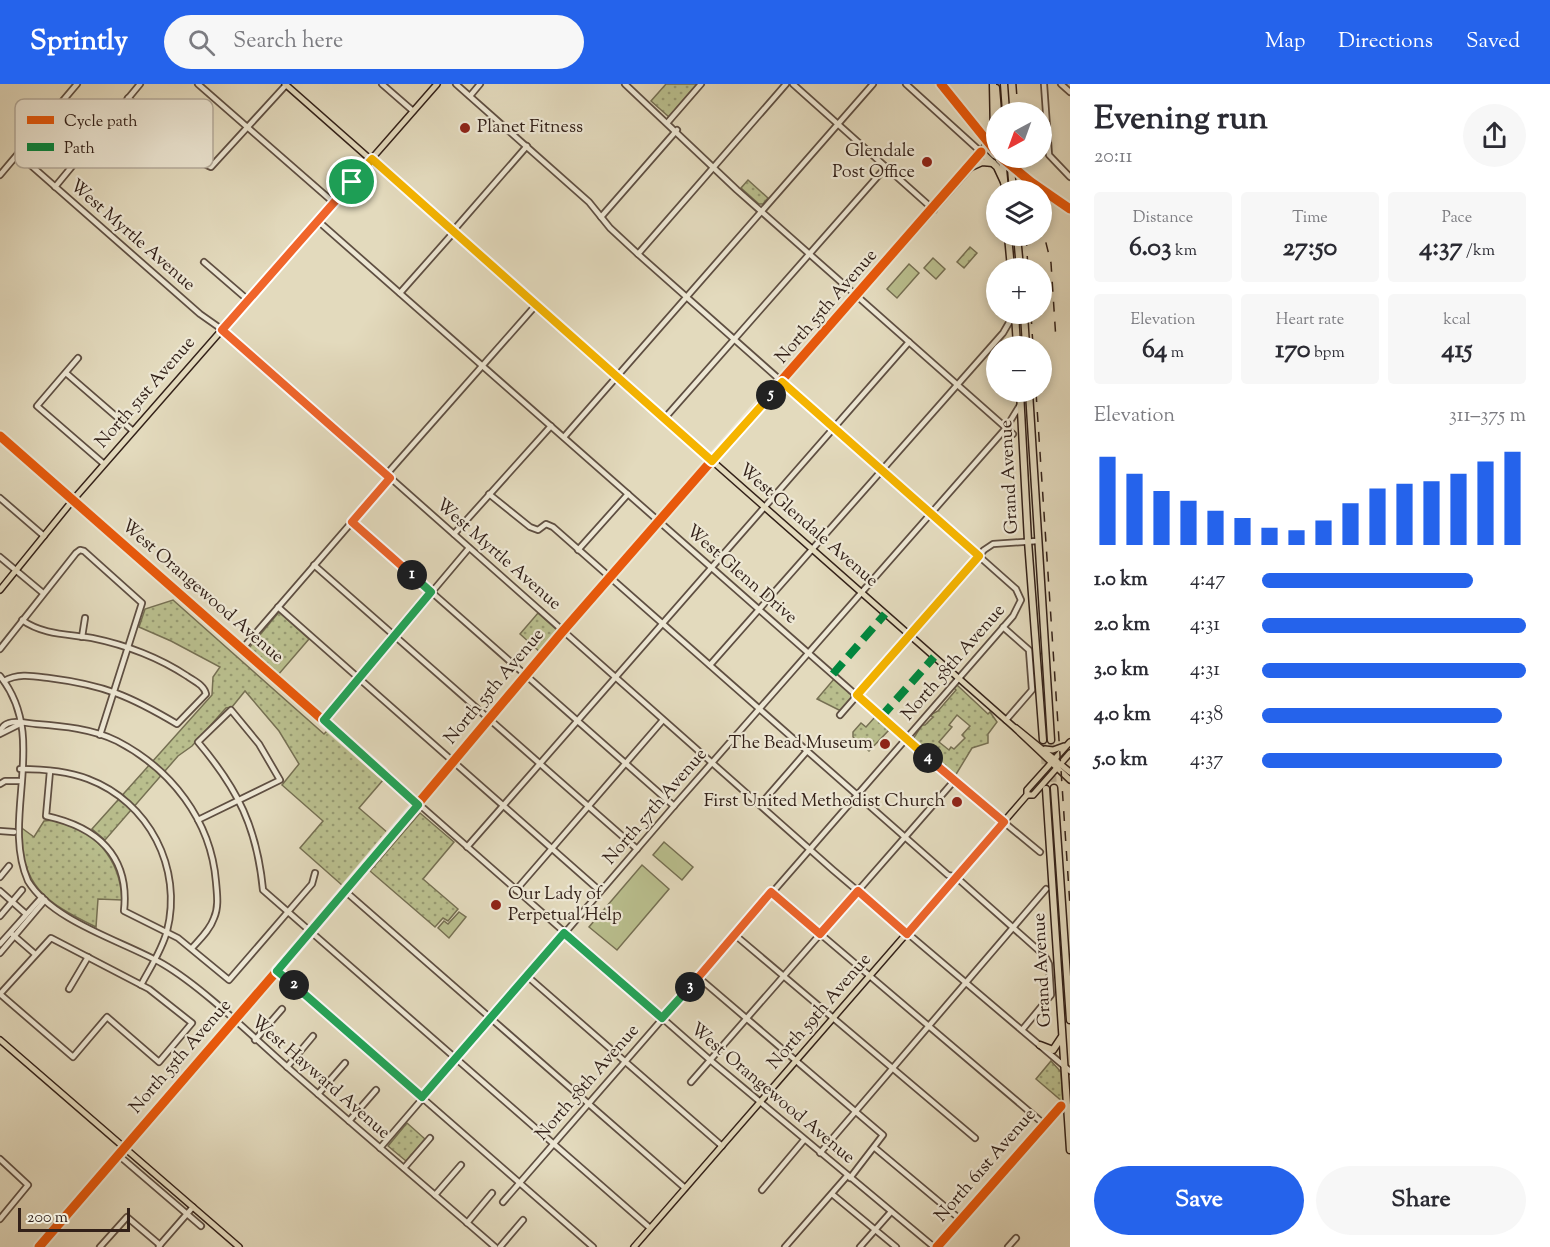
<!DOCTYPE html>
<html lang="en">
<head>
<meta charset="utf-8">
<style>
	body { margin:0; font-family:"Sorts Mill Goudy",serif; background:#f7f7f7; color:#2b2b33; height:100vh; display:flex; flex-direction:column; font-size:22px; white-space:nowrap }
	* { box-sizing:border-box; margin:0 }
	p { font-size:20px; color:#7c7c81 }
	.icon { flex:none; width:33px; height:33px; fill:none; stroke:currentColor; stroke-width:2; stroke-linecap:round; stroke-linejoin:round }
	.map { position:relative; flex:1; overflow:hidden }
	.drawer { display:flex; flex-direction:column; background:#fff; width:480px }
	.drawer>* { flex:none }
	.needle { width:39px; rotate:221deg }
	.buttons { position:absolute; left:986px; top:18px; display:grid; gap:12px }
	.buttons a { display:grid; place-items:center; width:66px; height:66px; border-radius:50%; background:#fff; box-shadow:0 3px 9px #0003; font-size:30px }
	.scale { position:absolute; left:18px; bottom:15px; width:112px; box-sizing:border-box; padding-left:6px; border:3px solid #332119; border-top:0; font-size:16px; line-height:21px; white-space:nowrap; color:#332119; -webkit-text-stroke:4px #ede7d4; paint-order:stroke }
	.pin { position:absolute; display:grid; place-items:center; width:51px; height:51px; color:#fff; margin:-26px; border:3px solid #fff; border-radius:50%; box-shadow:0 2px 6px #0007 }
	.km { position:absolute; width:30px; height:30px; margin:-15px; border-radius:50%; background:#222; color:#fff; font-size:16px; line-height:30px; text-align:center }
	.round { display:grid; place-items:center; flex:none; width:63px; height:63px; border-radius:32px; background:#f7f7f7 }
	.head { display:flex; align-items:center; justify-content:space-between; height:102px; padding:0 24px }
	h1 { font-size:33px; font-weight:700; line-height:45px }
	.metrics { display:grid; grid-template-columns:repeat(3,1fr); gap:9px; height:102px; padding:6px 24px }
	.metrics div { display:grid; align-content:center; border-radius:6px; background:#f7f7f7; text-align:center }
	.metrics b { font-size:26px; font-weight:700 }
	.metrics small { font-size:16px; font-weight:400 }
	.metrics p { font-size:16px }
	.chart { height:168px; padding:12px 24px }
	.chart p { display:flex; justify-content:space-between }
	.chart svg { width:100%; height:108px; margin-top:6px; stroke:#2563eb; stroke-width:6 }
	.cta { display:flex; gap:12px; margin-top:auto; padding:12px 24px }
	.cta a { flex:1; height:69px; border-radius:36px; background:#2563eb; color:#fff; font-size:24px; font-weight:700; line-height:69px; text-align:center }
	.cta a+a { background:#f7f7f7; color:#2b2b33 }
	ul { padding:0 24px; list-style:none; font-size:20px }
	li { display:grid; grid-template-columns:96px 72px 1fr; align-items:center; height:45px }
	li i { height:15px; border-radius:8px; background:#2563eb }
	header { display:flex; align-items:center; gap:36px; box-sizing:border-box; height:84px; padding:0 30px; background:#2563eb; color:#fff }
	header strong { font-size:28px }
	nav { display:flex; gap:33px; margin-inline-start:auto; font-size:21px }
	.search { width:420px; height:54px; background:#f7f7f7; display:flex; align-items:center; gap:15px; box-sizing:border-box; padding:0 21px; border-radius:33px; color:#7c7c81; font-size:22px }
	main { display:flex; flex:1; min-height:0 }
	.map>svg:first-child { display:block }
</style>
</head>
<body>
<header>
<strong>Sprintly</strong>
<div class="search"><svg class="icon" aria-label="search" viewBox="0 0 24 24"><circle cx="10" cy="10" r="6"/><path d="M15 15l6 6"/></svg>Search here</div>
<nav><a>Map</a><a>Directions</a><a>Saved</a></nav>
</header>
<main>
<div class="map">
<svg width="1070" height="1163" viewBox="0 0 1070 1163">
	<defs>
		<pattern id="park-dots" width="8" height="8" patternUnits="userSpaceOnUse" patternTransform="scale(1.5)"><rect width="8" height="8" fill="#b9be8d"/><path d="M2 2h.1M6 6h.1" fill="none" stroke="#979a72" stroke-width="1.8" stroke-linecap="round"/></pattern>
	</defs>
	<rect width="100%" height="100%" fill="#e3dabd"/>
	<filter id="stains"><feTurbulence type="fractalNoise" baseFrequency=".00333" numOctaves="4"/><feColorMatrix values="0 0 0 0 .2 0 0 0 0 .09 0 0 0 0 .02 0 0 0 .5 -.17"/></filter>
	<radialGradient id="worn" r=".72"><stop offset=".6" stop-color="#630" stop-opacity="0"/><stop offset="1" stop-color="#630" stop-opacity=".3"/></radialGradient>
	<g fill="#b9be8d" stroke="#767053" stroke-width="1.5">
		<polygon points="933,174 945,185 936,195 924,184"/>
		<polygon points="909,180 919,189 897,214 887,205"/>
		<polygon points="664,758 693,783 682,796 653,771"/>
		<polygon points="642,781 669,805 617,866 589,843"/>
		<polygon points="459,828 466,833 449,854 438,844 444,837 448,840"/>
	</g>
	<g fill="url(#park-dots)" stroke="#767053" stroke-width="1.5" fill-rule="evenodd">
		<polygon points="666,0 698,0 669,33 651,17"/>
		<polygon points="748,96 768,114 763,120 759,120 741,104"/>
		<polygon points="970,163 977,169 964,184 957,178"/>
		<polygon points="173,516 324,650 328,646 383,696 359,724 388,749 343,802 300,764 323,737 282,701 299,680 279,647 245,607 232,623 226,624 192,662 178,672 105,756 92,745 212,611 213,593 220,583 171,557 139,543 145,525"/>
		<polygon points="279,528 309,555 278,591 249,564"/>
		<polygon points="538,529 558,547 541,569 520,550"/>
		<polygon points="834,595 851,609 851,615 841,627 817,615"/>
		<path d="M957,601L988,630L990,628L997,638L988,650V659L972,664L955,692L913,655L922,641H925L933,633L930,631L938,627L956,606L954,604ZM957,631L970,642L962,651L965,654L954,665L951,663L949,666L939,658L952,643L949,641Z"/>
		<polygon points="875,633 889,646 869,667 853,653 853,648 861,639 866,643"/>
		<polygon points="420,729 454,758 423,795 458,825 448,837 443,834 435,843 370,787"/>
		<path d="M54,736C94,745 120,774 122,816L98,815L96,843C43,817 23,803 19,742L34,753L44,737Z"/>
		<polygon points="1051,977 1061,988 1063,1018 1036,995"/>
		<polygon points="407,1039 425,1055 406,1077 388,1062"/>
	</g>
	<g fill="none" stroke-linecap="round" stroke-linejoin="round">
		<g stroke="#c0b59c" stroke-width="6" stroke-dasharray="6 3" stroke-linecap="butt">
			<polyline points="1043,656 1046,705"/>
			<polyline points="1051,656 1054,704"/>
		</g>
		<g stroke="#5f4f42" stroke-width="8">
			<g id="minor">
				<polyline points="198,0 333,118"/>
				<polyline points="382,0 413,27"/>
				<polyline points="456,0 589,118 610,144 638,170 1016,505 1021,516 1013,532 503,1118"/>
				<polyline points="625,0 737,106 1013,350"/>
				<polyline points="793,0 934,126"/>
				<polyline points="941,0 975,45"/>
				<polyline points="1044,0 1049,71 1070,93"/>
				<polyline points="1061,0 1070,8"/>
				<polyline points="470,12 480,0"/>
				<polyline points="128,14 200,78 211,83 286,1"/>
				<polyline points="668,38 701,0"/>
				<polyline points="18,70 200,230 227,249 833,786 1070,987"/>
				<polyline points="0,91 77,0"/>
				<polyline points="55,103 140,0"/>
				<polyline points="1043,108 1070,125"/>
				<polyline points="601,133 677,46"/>
				<polyline points="318,137 948,692 1040,768"/>
				<polyline points="453,147 527,62"/>
				<polyline points="638,170 786,0"/>
				<polyline points="204,178 248,216"/>
				<polyline points="400,209 454,148"/>
				<polyline points="78,274 37,322 104,380"/>
				<polyline points="66,289 133,347"/>
				<polyline points="664,335 886,83"/>
				<polyline points="0,352 710,976 934,1163"/>
				<polyline points="564,353 873,0"/>
				<polyline points="386,391 536,221"/>
				<polyline points="489,410 530,443 538,446 546,440 553,443 948,791 956,793 1045,872 1049,880 1051,911 1022,946"/>
				<polyline points="0,414 44,452"/>
				<polyline points="352,438 674,722"/>
				<polyline points="454,450 551,342"/>
				<polyline points="578,466 628,410"/>
				<polyline points="0,473 43,509"/>
				<polyline points="314,481 637,765"/>
				<polyline points="278,523 600,807"/>
				<polyline points="1003,543 1029,566 1032,606 1006,636"/>
				<polyline points="82,553 85,534"/>
				<polyline points="0,565 76,469 80,466 84,467 142,519 100,651"/>
				<polyline points="242,565 390,394"/>
				<polyline points="710,581 1003,249 1014,230"/>
				<path d="M0,592C50,654 0,733 28,797C53,838 123,857 163,880C202,903 250,950 285,981C354,1042 425,1102 495,1163"/>
				<path d="M4,597C18,589 33,592 49,594C104,601 130,612 177,640L206,610C204,601 194,597 187,592C158,573 126,561 92,554C68,550 43,551 22,536"/>
				<polyline points="840,631 984,466 993,460 1037,457"/>
				<polyline points="324,636 469,464"/>
				<path d="M0,648C5,633 24,639 36,640C63,642 93,645 117,657C171,685 211,736 216,798C217,810 219,823 214,834C210,846 200,855 192,864"/>
				<polyline points="0,650 22,639"/>
				<path d="M20,685C42,685 67,687 88,695C149,718 183,784 167,847C162,866 150,884 141,901"/>
				<path d="M50,687L46,732C97,743 130,772 124,827L178,854L229,896L312,800L315,789"/>
				<polyline points="0,700 5,697 19,697"/>
				<polyline points="760,721 807,667"/>
				<path d="M198,736L280,696L259,660L231,626L198,658C238,705 257,744 263,806L650,1144"/>
				<polyline points="0,747 14,748"/>
				<polyline points="467,763 909,258"/>
				<polyline points="0,793 9,782"/>
				<polyline points="516,806 663,636"/>
				<polyline points="0,807 26,830"/>
				<polyline points="345,807 685,1104"/>
				<polyline points="771,808 1044,1040"/>
				<polyline points="0,832 22,806"/>
				<polyline points="12,850 35,870"/>
				<polyline points="735,851 975,1054"/>
				<polygon points="51,854 149,905 192,939 159,978 107,933 73,973 0,910"/>
				<polyline points="0,860 42,813"/>
				<polyline points="0,869 45,816"/>
				<polyline points="277,887 593,1163"/>
				<polyline points="527,892 722,1062"/>
				<polyline points="698,893 883,1051 850,1094"/>
				<polyline points="69,905 88,873"/>
				<polyline points="255,956 282,925"/>
				<polyline points="287,983 313,952"/>
				<polyline points="691,998 954,697"/>
				<polyline points="318,1010 345,979"/>
				<polyline points="349,1037 376,1006"/>
				<polyline points="380,1064 674,722 1006,344 1020,321"/>
				<polyline points="875,1064 961,1136"/>
				<polyline points="820,1069 1046,805"/>
				<polyline points="0,1075 28,1101 0,1135"/>
				<polyline points="123,1075 201,1142"/>
				<polyline points="404,1084 430,1054"/>
				<polyline points="762,1106 804,1056"/>
				<polyline points="832,1110 896,1163"/>
				<polyline points="435,1111 461,1081"/>
				<polyline points="467,1139 492,1109"/>
				<polyline points="159,1162 193,1123"/>
				<polyline points="39,1163 295,866 563,547 971,83 981,68 906,0"/>
				<polyline points="100,1163 127,1133 160,1161"/>
				<polyline points="500,1163 523,1136"/>
				<polyline points="785,1163 847,1092"/>
				<polyline points="860,1163 890,1129"/>
				<polyline points="937,1163 1061,1022"/>
				<polyline points="1008,1163 1016,1154"/>
			</g>
		</g>
		<g stroke="#332119" stroke-width="8">
			<g id="major">
				<polyline points="285,0 1015,644 1070,696"/>
				<polyline points="0,506 73,416 437,0"/>
				<polyline points="1016,644 1070,688"/>
				<polyline points="1045,665 1053,666 1064,662"/>
				<polyline points="1027,711 1033,711 1070,669"/>
				<polyline points="0,956 239,1163"/>
				<polyline points="634,1163 1027,711 1027,706 1070,658"/>
			</g>
		</g>
		<g stroke="#332119" stroke-width="9">
			<g id="highway">
				<polyline points="993,0 994,52 981,68 997,83 1004,98"/>
				<polyline points="1004,0 1006,28"/>
				<polyline points="996,4 998,28"/>
				<polyline points="1002,74 1005,106"/>
				<polyline points="1010,74 1013,106"/>
				<polyline points="971,83 982,78 993,79"/>
				<polyline points="1008,152 1011,184"/>
				<polyline points="1017,152 1020,184"/>
				<polyline points="1015,230 1017,262"/>
				<polyline points="1024,230 1026,262"/>
				<polyline points="1020,308 1028,457 1043,656"/>
				<polyline points="1029,308 1051,656"/>
				<polyline points="1054,704 1070,936"/>
				<polyline points="1046,705 1070,1066"/>
				<polyline points="1040,961 1053,966 1061,954"/>
			</g>
		</g>
		<use href="#minor" stroke="#ede7d4" stroke-width="4.5"/>
		<use href="#major" stroke="#e3dabd" stroke-width="5"/>
		<use href="#highway" stroke="#e3dabd" stroke-width="6"/>
		<g stroke="#332119" stroke-width="1.5" stroke-dasharray="10 10" stroke-linecap="butt">
			<polyline points="1016,0 1018,28"/>
			<polyline points="1021,74 1023,106"/>
			<polyline points="1041,139 1051,179 1056,256"/>
			<polyline points="1026,152 1028,184"/>
			<polyline points="1031,230 1033,262"/>
			<polyline points="1036,308 1070,822"/>
		</g>
		<g stroke="#5f4f42" stroke-width="8" stroke-linecap="butt">
			<g id="minor-bridge">
				<polyline points="975,45 996,68"/>
				<polyline points="1002,74 1043,108"/>
			</g>
		</g>
		<use href="#minor-bridge" stroke="#ede7d4" stroke-width="4.5"/>
		<g stroke="#00873e" stroke-width="8" stroke-dasharray="15 8" stroke-linecap="butt">
			<polyline points="833,590 885,530"/>
			<polyline points="881,633 934,573"/>
		</g>
		<g stroke="#ede7d4" stroke-width="13">
			<g id="cycleway">
				<polyline points="941,0 996,68"/>
				<polyline points="1002,74 1031,98 1070,125"/>
				<polyline points="0,352 382,688"/>
				<polyline points="39,1163 295,866 563,547 981,68"/>
				<polyline points="937,1163 1061,1022"/>
			</g>
		</g>
		<use href="#cycleway" stroke="#e8590c" stroke-width="9"/>
	</g>
	<g fill="none" stroke-linecap="round" stroke-linejoin="round">
		<g stroke="#fff" stroke-width="12">
			<polyline id="split-1" points="352,98 222,246 390,394 352,438 412,491"/>
		</g>
		<g stroke="#fff" stroke-width="12">
			<polyline id="split-2" points="294,901 277,887 418,721 324,636 431,508 412,491"/>
		</g>
		<g stroke="#fff" stroke-width="12">
			<polyline id="split-3" points="294,901 422,1013 564,849 662,934 690,903"/>
		</g>
		<g stroke="#fff" stroke-width="12">
			<polyline id="split-4" points="690,903 771,808 820,850 858,807 907,850 1004,738 928,674"/>
		</g>
		<g stroke="#fff" stroke-width="12">
			<polyline id="split-5" points="771,311 782,298 979,472 857,611 928,674"/>
		</g>
		<g stroke="#fff" stroke-width="12">
			<polyline id="split-6" points="352,98 372,75 712,377 771,311"/>
		</g>
		<use href="#split-1" stroke="#f0652b" stroke-width="8"/>
		<use href="#split-2" stroke="#22a559" stroke-width="8"/>
		<use href="#split-3" stroke="#22a559" stroke-width="8"/>
		<use href="#split-4" stroke="#f0652b" stroke-width="8"/>
		<use href="#split-5" stroke="#f5b400" stroke-width="8"/>
		<use href="#split-6" stroke="#f5b400" stroke-width="8"/>
	</g>
	<g fill="#8f2418" stroke="#ede7d4" stroke-width="2">
		<circle cx="465" cy="44" r="6"/>
		<circle cx="927" cy="78" r="6"/>
		<circle cx="885" cy="660" r="6"/>
		<circle cx="957" cy="718" r="6"/>
		<circle cx="496" cy="821" r="6"/>
	</g>
	<g text-anchor="middle" dominant-baseline="central" stroke-width="4.5" stroke-linejoin="round" paint-order="stroke">
		<g font-size="18" fill="#332119" stroke="#ede7d4" text-anchor="end">
			<text x="477" y="44" text-anchor="start">Planet Fitness</text>
			<text x="915" y="68">Glendale<tspan x="915" dy="21">Post Office</tspan></text>
			<text x="873" y="660">The Bead Museum</text>
			<text x="945" y="718">First United Methodist Church</text>
			<text x="508" y="811" text-anchor="start">Our Lady of<tspan x="508" dy="21">Perpetual Help</tspan></text>
		</g>
		<g font-size="18" fill="#332119" stroke="#ede7d4">
			<text transform="translate(132 152) rotate(41)">West Myrtle Avenue</text>
			<text transform="translate(827 223) rotate(-49)">North 55th Avenue</text>
			<text transform="translate(146 309) rotate(-49)">North 51st Avenue</text>
			<text transform="translate(1010 393) rotate(-93)">Grand Avenue</text>
			<text transform="translate(808 442) rotate(41)">West Glendale Avenue</text>
			<text transform="translate(498 471) rotate(41)">West Myrtle Avenue</text>
			<text transform="translate(741 491) rotate(41)">West Glenn Drive</text>
			<text transform="translate(202 508) rotate(41)">West Orangewood Avenue</text>
			<text transform="translate(954 579) rotate(-49)">North 58th Avenue</text>
			<text transform="translate(495 603) rotate(-50)">North 55th Avenue</text>
			<text transform="translate(656 723) rotate(-49)">North 57th Avenue</text>
			<text transform="translate(1043 886) rotate(-93)">Grand Avenue</text>
			<text transform="translate(820 928) rotate(-49)">North 59th Avenue</text>
			<text transform="translate(181 973) rotate(-49)">North 55th Avenue</text>
			<text transform="translate(320 994) rotate(41)">West Hayward Avenue</text>
			<text transform="translate(588 999) rotate(-49)">North 58th Avenue</text>
			<text transform="translate(772 1010) rotate(40)">West Orangewood Avenue</text>
			<text transform="translate(986 1082) rotate(-49)">North 61st Avenue</text>
		</g>
	</g>
	<rect x="15" y="15" width="198" height="69" rx="9" fill="#ede7d4" stroke="#b5ac9c" stroke-width="1.5"/>
	<rect x="27" y="32" width="27" height="8" fill="#e8590c"/>
	<rect x="27" y="59" width="27" height="8" fill="#00873e"/>
	<g font-size="16" fill="#332119">
		<text x="64" y="42">Cycle path</text>
		<text x="64" y="69">Path</text>
	</g>
	<rect width="100%" height="100%" filter="url(#stains)"/>
	<rect width="100%" height="100%" fill="url(#worn)"/>
</svg>
<div class="buttons">
<a><svg class="needle" viewBox="-14 -14 28 28"><path d="M0-13l5 13h-10z" fill="#e53935"/><path d="M0 13l5-13h-10z" fill="#7c7c81"/></svg></a>
<a><svg class="icon" aria-label="layers" viewBox="0 0 24 24"><path d="M12 4l9 5-9 5-9-5zM3 14l9 5 9-5"/></svg></a>
<a>+</a>
<a>−</a>
</div>
<div class="scale">200 m</div>
<div class="pin" style="left:352px;top:98px;background:#1e9e55"><svg class="icon" aria-label="arrive" viewBox="0 0 24 24"><path d="M6 21V4h12l-3 4 3 4H6"/></svg></div>
<b class="km" style="left:412px;top:491px">1</b>
<b class="km" style="left:294px;top:901px">2</b>
<b class="km" style="left:690px;top:903px">3</b>
<b class="km" style="left:928px;top:674px">4</b>
<b class="km" style="left:771px;top:311px">5</b>
</div>
<section class="drawer">
<div class="head"><div><h1>Evening run</h1><p>20:11</p></div><a class="round"><svg class="icon" aria-label="share" viewBox="0 0 24 24"><path d="M12 15V3M7 8l5-5 5 5M5 13v7h14v-7"/></svg></a></div>
<div class="metrics">
<div><p>Distance</p><b>6.03<small> km</small></b></div>
<div><p>Time</p><b>27:50</b></div>
<div><p>Pace</p><b>4:37<small> /km</small></b></div>
</div>
<div class="metrics">
<div><p>Elevation</p><b>64<small> m</small></b></div>
<div><p>Heart rate</p><b>170<small> bpm</small></b></div>
<div><p>kcal</p><b>415</b></div>
</div>
<div class="chart"><p><span>Elevation</span>311–375 m</p>
<svg viewBox="0 0 160 44" preserveAspectRatio="none"><path d="M5 44V8M15 44V15M25 44V22M35 44V26M45 44V30M55 44V33M65 44V37M75 44V38M85 44V34M95 44V27M105 44V21M115 44V19M125 44V18M135 44V15M145 44V10M155 44V6"/></svg>
</div>
<ul>
<li><b>1.0 km</b>4:47<i style="width:80%"></i></li>
<li><b>2.0 km</b>4:31<i style="width:100%"></i></li>
<li><b>3.0 km</b>4:31<i style="width:100%"></i></li>
<li><b>4.0 km</b>4:38<i style="width:91%"></i></li>
<li><b>5.0 km</b>4:37<i style="width:91%"></i></li>
</ul>
<div class="cta"><a>Save</a><a>Share</a></div>
</section>
</main>
</body>
</html>
